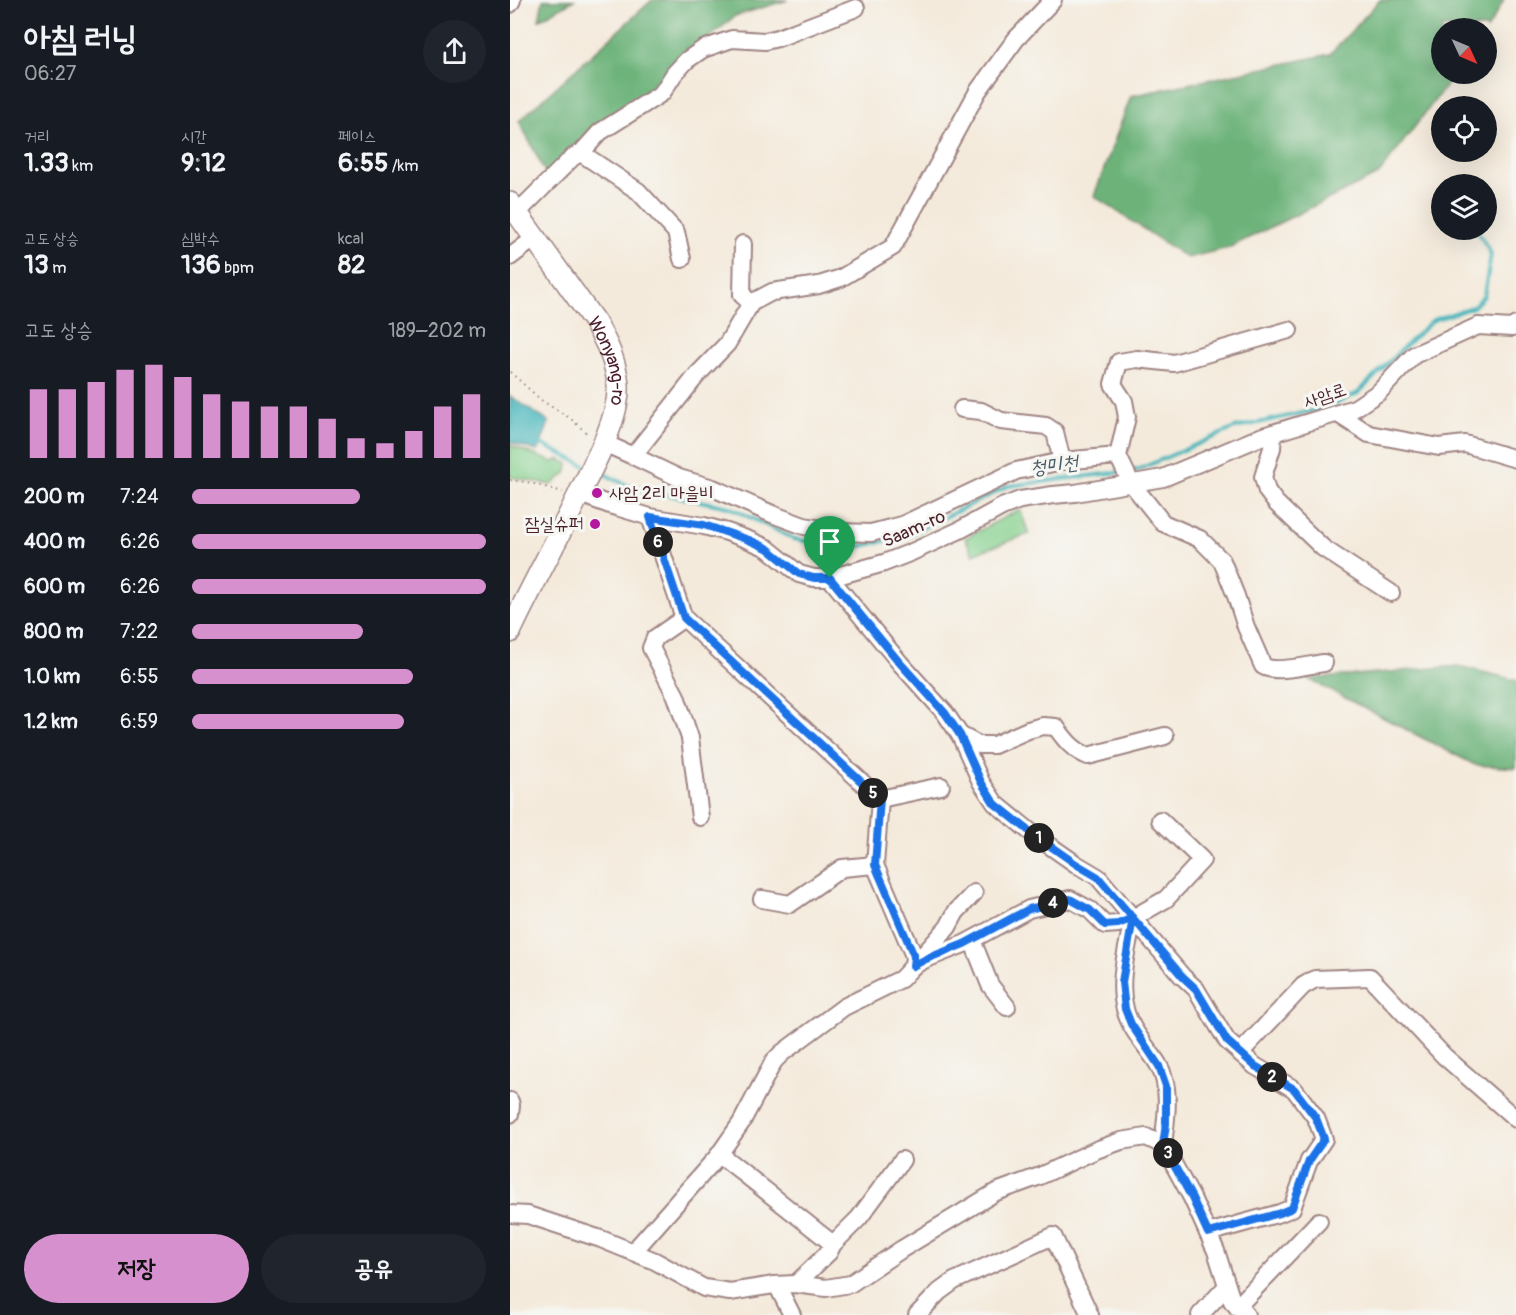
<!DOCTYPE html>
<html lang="ko">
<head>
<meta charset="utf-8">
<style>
	body { margin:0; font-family:Pangolin,"Poor Story",sans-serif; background:#20242c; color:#f1f3f6; height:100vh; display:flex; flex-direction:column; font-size:22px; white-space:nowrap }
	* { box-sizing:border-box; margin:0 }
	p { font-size:20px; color:#9ea1a6 }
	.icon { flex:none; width:33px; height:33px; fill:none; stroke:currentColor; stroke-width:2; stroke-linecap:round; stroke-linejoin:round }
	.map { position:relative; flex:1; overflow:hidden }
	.side { display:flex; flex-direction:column; background:#171b24; width:510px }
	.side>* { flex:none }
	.needle { width:39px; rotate:134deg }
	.controls { position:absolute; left:921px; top:18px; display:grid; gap:12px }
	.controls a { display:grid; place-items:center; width:66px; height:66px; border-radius:50%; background:#171b24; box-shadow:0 6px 24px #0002; font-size:30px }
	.pin { position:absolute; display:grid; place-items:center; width:51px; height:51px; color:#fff; margin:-62px -26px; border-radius:50% 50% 50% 0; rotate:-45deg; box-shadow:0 0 6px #0007 }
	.pin .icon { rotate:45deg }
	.km { position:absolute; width:30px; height:30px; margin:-15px; border-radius:50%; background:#222; color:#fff; font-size:16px; line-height:30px; text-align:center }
	.round { display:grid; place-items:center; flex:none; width:63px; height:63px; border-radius:32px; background:#20242c }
	.head { display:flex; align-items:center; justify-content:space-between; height:102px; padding:0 24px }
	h1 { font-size:33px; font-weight:800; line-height:45px }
	.stats { display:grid; grid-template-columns:repeat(3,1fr); gap:9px; height:102px; padding:6px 24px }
	.stats div { display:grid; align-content:center }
	.stats b { font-size:26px; font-weight:800 }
	.stats small { font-size:16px; font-weight:400 }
	.stats p { font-size:16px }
	.chart { height:168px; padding:12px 24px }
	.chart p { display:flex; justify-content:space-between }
	.chart svg { width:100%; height:108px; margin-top:6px; stroke:#d690ce; stroke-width:6 }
	.cta { display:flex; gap:12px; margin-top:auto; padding:12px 24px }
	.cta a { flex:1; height:69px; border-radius:36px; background:#d690ce; color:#111; font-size:24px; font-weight:800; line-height:69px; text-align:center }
	.cta a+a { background:#20242c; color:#f1f3f6 }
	ul { padding:0 24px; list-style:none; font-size:20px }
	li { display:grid; grid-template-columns:96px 72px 1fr; align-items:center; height:45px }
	li i { height:15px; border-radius:8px; background:#d690ce }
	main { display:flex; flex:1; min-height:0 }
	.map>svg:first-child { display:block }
</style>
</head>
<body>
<main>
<section class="side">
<div class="head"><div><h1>아침 러닝</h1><p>06:27</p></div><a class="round"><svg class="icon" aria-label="share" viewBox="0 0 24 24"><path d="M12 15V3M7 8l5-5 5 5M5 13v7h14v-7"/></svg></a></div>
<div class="stats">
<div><p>거리</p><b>1.33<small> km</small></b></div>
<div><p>시간</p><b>9:12</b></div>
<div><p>페이스</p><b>6:55<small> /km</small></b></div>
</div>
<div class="stats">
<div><p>고도 상승</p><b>13<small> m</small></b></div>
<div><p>심박수</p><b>136<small> bpm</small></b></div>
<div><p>kcal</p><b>82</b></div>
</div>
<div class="chart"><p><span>고도 상승</span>189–202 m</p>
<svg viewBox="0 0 160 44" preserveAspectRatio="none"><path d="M5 44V16M15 44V16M25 44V13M35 44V8M45 44V6M55 44V11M65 44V18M75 44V21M85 44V23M95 44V23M105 44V28M115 44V36M125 44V38M135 44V33M145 44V23M155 44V18"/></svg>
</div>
<ul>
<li><b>200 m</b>7:24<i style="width:57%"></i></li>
<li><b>400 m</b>6:26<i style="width:100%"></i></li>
<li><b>600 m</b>6:26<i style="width:100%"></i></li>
<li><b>800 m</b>7:22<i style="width:58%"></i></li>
<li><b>1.0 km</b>6:55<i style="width:75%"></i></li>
<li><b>1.2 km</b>6:59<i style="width:72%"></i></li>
</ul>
<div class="cta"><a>저장</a><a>공유</a></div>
</section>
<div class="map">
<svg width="1006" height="1315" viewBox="0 0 1006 1315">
	<rect width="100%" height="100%" fill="#f6f6f2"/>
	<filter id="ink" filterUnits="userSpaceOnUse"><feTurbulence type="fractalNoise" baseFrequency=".0167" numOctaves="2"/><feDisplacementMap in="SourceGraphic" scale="12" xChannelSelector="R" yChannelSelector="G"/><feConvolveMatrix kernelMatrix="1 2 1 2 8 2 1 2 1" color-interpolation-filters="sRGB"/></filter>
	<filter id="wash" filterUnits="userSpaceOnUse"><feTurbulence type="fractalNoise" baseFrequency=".008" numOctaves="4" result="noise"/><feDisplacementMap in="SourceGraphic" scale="24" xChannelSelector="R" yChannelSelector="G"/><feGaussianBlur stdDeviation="1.35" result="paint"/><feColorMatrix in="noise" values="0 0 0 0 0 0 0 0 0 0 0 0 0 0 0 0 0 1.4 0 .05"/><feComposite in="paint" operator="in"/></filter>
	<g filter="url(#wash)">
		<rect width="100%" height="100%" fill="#f4eadb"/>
		<g fill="#85d08e" stroke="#68785c" stroke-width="1.5">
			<polygon points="0,445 43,462 50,459 58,464 57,472 42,485 0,477"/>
			<polygon points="510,509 519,534 463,554 455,538"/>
		</g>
		<g fill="#6cb279" stroke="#5b6852" stroke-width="1.5">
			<polygon points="33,0 64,0 29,20"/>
			<polygon points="142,0 278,0 225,16 37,176 9,121"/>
			<polygon points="870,0 994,0 977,30 976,28 932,28 932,74 945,74 868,175 718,248 677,258 584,196 621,96 820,54"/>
			<polygon points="948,666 1006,680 1006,768 965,765 798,679"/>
		</g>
		<polygon fill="#46b6bc" stroke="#486a74" stroke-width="1.5" points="0,396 39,422 31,444 27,451 0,442"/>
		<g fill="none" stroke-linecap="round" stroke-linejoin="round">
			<g stroke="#46b6bc" stroke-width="4">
				<polyline points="31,444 76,466"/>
				<polyline points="88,471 121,487 219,507 284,539 338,549 397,536 498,486 611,472"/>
				<polyline points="621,471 627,470 725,428 819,407 848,393 898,343 923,320 963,307 974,296 981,254 967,230"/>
			</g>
		</g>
	</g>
	<g filter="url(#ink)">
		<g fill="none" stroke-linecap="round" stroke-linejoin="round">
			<g stroke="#9f8483" stroke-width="20">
				<g id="minor">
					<polyline points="0,4 2,0"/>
					<polyline points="71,153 128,191 166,232 172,259"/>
					<polyline points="7,213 63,157 71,153 90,132 152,93 164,74 177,60 193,49 222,39 255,41 268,38 346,8"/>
					<polyline points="233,244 232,295 241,303"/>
					<polyline points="0,257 25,238"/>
					<path d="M779,330L664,363L627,359L609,362L603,384L614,401L617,417L608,456L621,483L653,523L690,539L712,561L726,596L736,627L753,666C766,674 798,665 814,663"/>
					<polyline points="452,409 471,411 491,421 536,426 545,432 552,461"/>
					<polyline points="828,414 859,434 929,447 955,444 1006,459"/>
					<polyline points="763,433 762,448 753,477 757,491 766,503 813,548 881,593"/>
					<polyline points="94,443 123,456 187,375 217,344 241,303 262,292 309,285 331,278 383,247 468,91 506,39 543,0"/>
					<polyline points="123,456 169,478 203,488 262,514 294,526 330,532 361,533 392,525 506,471 552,461 608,456"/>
					<polyline points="70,494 100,505 140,517 194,526 217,532 239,540 257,548 289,574 304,578 320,578 374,563 402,552 450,530 492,507 510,500 543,495 565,493 653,478 753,436 845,408 869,392 904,355 968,326 1002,328 1006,325"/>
					<polyline points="140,517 174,618 370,799"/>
					<polyline points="320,578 390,663 435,713 450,735 471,782 485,803 523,834 566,864 588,877 672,976 686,989 717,1041 745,1066 784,1089 806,1118 814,1139 799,1161 782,1208 770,1213 698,1233"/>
					<polyline points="174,618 145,638 141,648 166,696 180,738 190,817"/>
					<path d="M450,735L469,745H484L518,730L533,726L546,727C555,740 563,750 578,756L655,736"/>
					<polyline points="370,799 431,786"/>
					<polyline points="252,899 280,904 332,868 365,865"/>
					<path d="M623,918C618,947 607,980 615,1009C620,1030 637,1046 648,1064C662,1087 656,1119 653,1145"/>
					<polyline points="462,940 480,985 497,1007"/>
					<polyline points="408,961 438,927 446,912 464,893"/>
					<polyline points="403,966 416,959 454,944 519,909 560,899 580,910 595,925 608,924 623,918 656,899 692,860 650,820"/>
					<polyline points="730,1053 793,986 805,979 860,977 934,1056 1006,1119"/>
					<polyline points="0,1101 1,1106 0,1114"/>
					<polyline points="208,1156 217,1160 323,1244"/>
					<polyline points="0,1214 18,1215 91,1239 145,1261 194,1288 220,1292 264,1285 285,1284 316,1288 340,1284 392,1249 486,1192 530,1176 586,1150 611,1141 636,1137 653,1145 682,1198 706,1251 722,1301 736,1315"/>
					<polyline points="123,1252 208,1156 231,1123 264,1061 272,1053 334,1007 391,979 403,966 404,956 365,865 370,799"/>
					<polyline points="286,1284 319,1252 323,1244 349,1218 392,1160"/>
					<polyline points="267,1285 282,1315"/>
					<polyline points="727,1307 809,1221"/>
					<polyline points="407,1315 429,1292 444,1281 543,1236 580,1315"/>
					<polyline points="690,1315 717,1286"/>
				</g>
			</g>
			<g stroke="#9f8483" stroke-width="24">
				<g id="major">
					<path id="s1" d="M0,203L84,321C96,341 106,361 108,385C110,417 84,464 70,492C48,539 22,585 0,632"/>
				</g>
			</g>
			<g stroke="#9f8483" stroke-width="2" stroke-dasharray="1.5 4.5" stroke-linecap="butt">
				<polyline points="0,372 31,400 61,419 79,435"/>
				<polyline points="0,480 17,482 53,492"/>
			</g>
			<use href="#minor" stroke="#fff" stroke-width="16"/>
			<use href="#major" stroke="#fff" stroke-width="21"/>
		</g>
	</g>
	<g fill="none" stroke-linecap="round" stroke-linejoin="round" filter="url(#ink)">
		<g stroke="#fff" stroke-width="12">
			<polyline id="route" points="320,578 390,663 435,713 450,735 471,782 484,803 523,834 566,864 588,877 672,976 686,989 717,1041 745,1066 784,1089 806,1118 814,1139 799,1161 782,1208 770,1213 698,1233 682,1198 653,1145 656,1124 656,1086 649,1066 621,1024 615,1009 612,982 623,918 608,924 595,925 580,910 560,899 519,909 454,944 416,959 403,966 404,956 365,865 370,799 174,618 140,517 194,525 239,540 257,548 289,574 304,578 320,578"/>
		</g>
		<use href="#route" stroke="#1a73e8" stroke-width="8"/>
	</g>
	<g fill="#b5179e" stroke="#f6f6f2" stroke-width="2">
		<circle cx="87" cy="493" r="6"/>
		<circle cx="85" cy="524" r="6"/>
	</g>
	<g text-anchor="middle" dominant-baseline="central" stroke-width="6" stroke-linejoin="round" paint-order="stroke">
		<g font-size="18" fill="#4a1f2b" stroke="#f6f6f2">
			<text stroke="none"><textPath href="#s1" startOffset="188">Wonyang-ro</textPath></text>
			<text transform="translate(815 396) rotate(-19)">사암로</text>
			<text transform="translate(404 529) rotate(-24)">Saam-ro</text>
		</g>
		<g font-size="18" fill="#4a1f2b" stroke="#f6f6f2" text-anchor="start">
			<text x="99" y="493">사암 2리 마을비</text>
			<text x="73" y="524" text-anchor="end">잠실슈퍼</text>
		</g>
		<g font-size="20" font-style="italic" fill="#485b65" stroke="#f6f6f2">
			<text transform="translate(544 465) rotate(-7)">청미천</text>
		</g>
	</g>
</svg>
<div class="controls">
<a><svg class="needle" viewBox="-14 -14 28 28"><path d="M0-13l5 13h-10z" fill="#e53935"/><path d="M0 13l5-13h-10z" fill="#9ea1a6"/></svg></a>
<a><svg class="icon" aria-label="locate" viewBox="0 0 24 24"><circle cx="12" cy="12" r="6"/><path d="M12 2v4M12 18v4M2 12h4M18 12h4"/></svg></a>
<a><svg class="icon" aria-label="layers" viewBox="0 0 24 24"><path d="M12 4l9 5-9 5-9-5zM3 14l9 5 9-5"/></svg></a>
</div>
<div class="pin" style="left:320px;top:578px;background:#1e9e55"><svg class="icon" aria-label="arrive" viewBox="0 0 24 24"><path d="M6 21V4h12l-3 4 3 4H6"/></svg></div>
<b class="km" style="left:529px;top:838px">1</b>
<b class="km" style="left:762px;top:1077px">2</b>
<b class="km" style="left:658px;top:1153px">3</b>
<b class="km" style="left:543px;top:903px">4</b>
<b class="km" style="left:363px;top:793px">5</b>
<b class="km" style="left:148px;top:542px">6</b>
</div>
</main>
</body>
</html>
